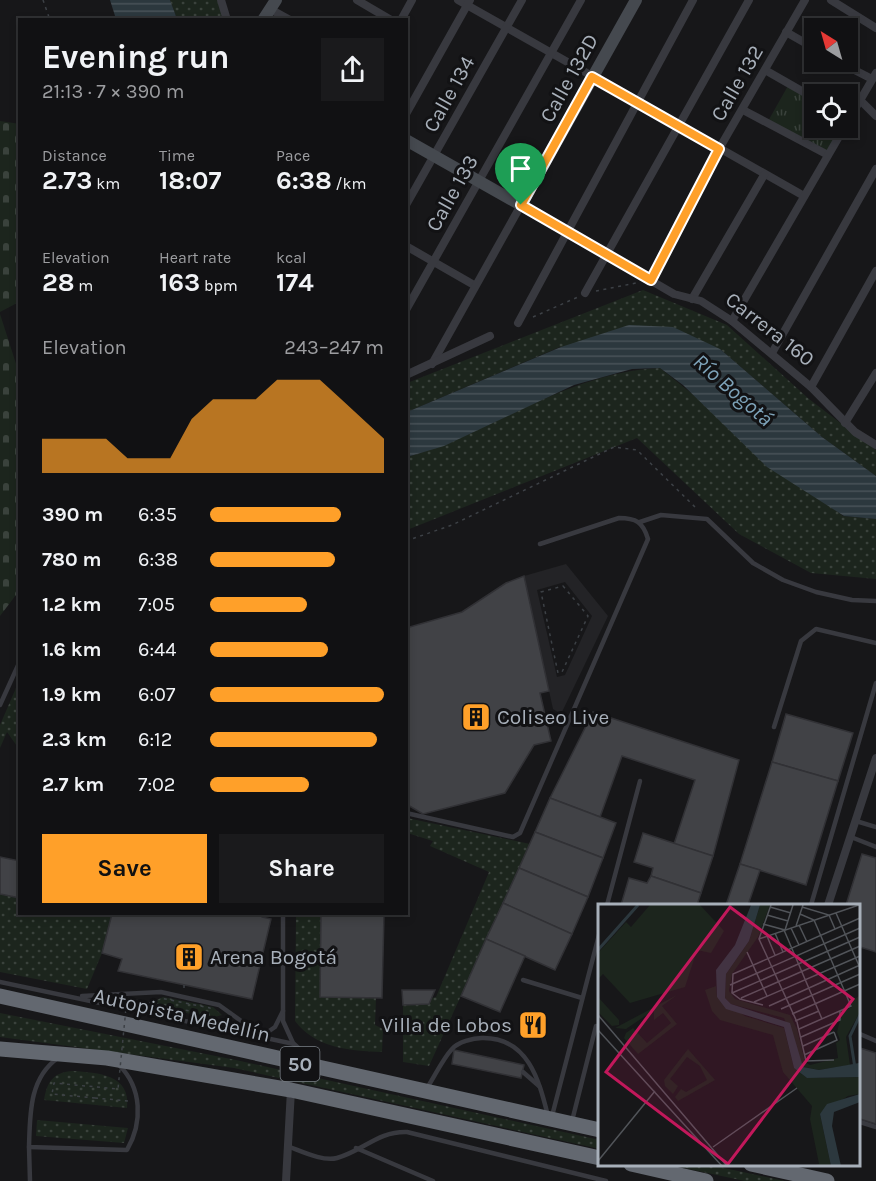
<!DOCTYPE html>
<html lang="en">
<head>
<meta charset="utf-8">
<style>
	body { margin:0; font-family:Karla,sans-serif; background:#1a1a1c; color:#f1f3f6; height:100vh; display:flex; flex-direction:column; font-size:22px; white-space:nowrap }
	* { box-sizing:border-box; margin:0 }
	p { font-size:20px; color:#9c9da0 }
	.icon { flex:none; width:33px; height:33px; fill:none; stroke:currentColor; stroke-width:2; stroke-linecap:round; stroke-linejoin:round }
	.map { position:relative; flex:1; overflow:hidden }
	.sheet { position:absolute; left:18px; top:18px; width:390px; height:897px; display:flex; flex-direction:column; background:#111113; border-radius:0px; box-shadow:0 3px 9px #0003,0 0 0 2px #303133 }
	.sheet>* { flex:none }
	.needle { width:39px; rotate:323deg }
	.controls { position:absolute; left:804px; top:18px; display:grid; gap:12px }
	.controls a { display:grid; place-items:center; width:54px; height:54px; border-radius:0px; background:#111113; box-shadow:0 3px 9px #0003,0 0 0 2px #303133; font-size:30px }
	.pin { position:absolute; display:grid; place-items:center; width:51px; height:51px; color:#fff; margin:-62px -26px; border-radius:50% 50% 50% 0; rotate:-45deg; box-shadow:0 0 6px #0007 }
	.pin .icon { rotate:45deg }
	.round { display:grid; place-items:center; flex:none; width:63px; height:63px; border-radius:0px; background:#1a1a1c }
	.headline { display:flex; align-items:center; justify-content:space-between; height:102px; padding:0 24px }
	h1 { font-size:33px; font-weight:700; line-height:45px }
	.stats { display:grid; grid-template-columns:repeat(3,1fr); gap:9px; height:102px; padding:6px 24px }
	.stats div { display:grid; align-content:center }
	.stats b { font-size:26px; font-weight:700 }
	.stats small { font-size:16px; font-weight:400 }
	.stats p { font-size:16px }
	.chart { height:168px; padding:12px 24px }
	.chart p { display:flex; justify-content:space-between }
	.chart svg { width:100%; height:108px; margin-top:6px; fill:#ffa029; opacity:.7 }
	.cta { display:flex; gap:12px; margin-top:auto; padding:12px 24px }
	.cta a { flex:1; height:69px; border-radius:0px; background:#ffa029; color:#111; font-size:24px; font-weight:700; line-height:69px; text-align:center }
	.cta a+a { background:#1a1a1c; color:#f1f3f6 }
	ul { padding:0 24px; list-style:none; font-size:20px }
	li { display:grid; grid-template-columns:96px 72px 1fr; align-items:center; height:45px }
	li i { height:15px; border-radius:8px; background:#ffa029 }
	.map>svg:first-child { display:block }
</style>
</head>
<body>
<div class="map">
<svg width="876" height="1181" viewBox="0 0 876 1181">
	<defs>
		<pattern id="grass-dots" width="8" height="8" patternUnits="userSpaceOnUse" patternTransform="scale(1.5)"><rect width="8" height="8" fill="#1c251d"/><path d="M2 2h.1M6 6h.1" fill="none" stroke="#3a423c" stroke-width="1.8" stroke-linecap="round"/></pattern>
		<pattern id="cemetery-stones" width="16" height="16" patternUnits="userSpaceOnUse" patternTransform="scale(1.5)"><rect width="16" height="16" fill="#1c251d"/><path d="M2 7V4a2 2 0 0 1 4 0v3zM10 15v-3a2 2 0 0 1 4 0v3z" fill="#3a423c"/></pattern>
		<pattern id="park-tufts" width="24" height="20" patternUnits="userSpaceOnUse" patternTransform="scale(1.5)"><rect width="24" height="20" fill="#1c251d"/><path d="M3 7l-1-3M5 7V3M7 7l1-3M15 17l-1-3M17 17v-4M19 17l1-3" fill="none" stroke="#3a423c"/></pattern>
		<pattern id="water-rules" width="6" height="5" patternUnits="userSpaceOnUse" patternTransform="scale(1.5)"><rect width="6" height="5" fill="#2c383e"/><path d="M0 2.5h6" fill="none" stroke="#485258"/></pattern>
	</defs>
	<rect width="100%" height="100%" fill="#171719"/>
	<path fill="#232326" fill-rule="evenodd" d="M566,564L608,616L561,714L553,709L524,576ZM565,582L592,616L565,675L557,677L537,590Z"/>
	<g fill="url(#grass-dots)">
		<polygon points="170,0 218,0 224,19 177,19"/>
		<polygon points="643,290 727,325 809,399 876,450 876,476 822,437 720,349 560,347 407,412 407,383"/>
		<path d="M660,368L843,516L876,519V579L811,573L739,534L637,438L407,530V457C493,432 568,372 660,368Z"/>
		<polygon points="19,681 19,749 7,732 0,748 0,725"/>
		<polygon points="407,818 530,844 429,1066 403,1062 403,1005 429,1004 432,998 436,997 489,872 430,846 433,841 407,833"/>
		<polygon points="0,894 19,898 20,914 112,914 102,953 87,989 0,972"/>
		<path d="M296,914H321L320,994L376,998L375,1025L383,1029L382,1052C350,1051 315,1048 295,1021Z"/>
		<polygon points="163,997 213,1007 222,1015 211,1018 147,1005"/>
		<polygon points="0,1013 236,1060 600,1140 600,1149 234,1068 0,1037"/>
		<path d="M73,1071C98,1073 131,1074 127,1108L44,1100C47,1082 53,1072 73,1071Z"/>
		<polygon points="37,1120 128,1128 124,1143 36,1136"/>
		<polygon points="670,1165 710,1165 785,1181 745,1181"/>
	</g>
	<g fill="url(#cemetery-stones)">
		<polygon points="0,121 20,124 19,302 0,312"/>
		<polygon points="0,314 19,373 19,591 0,616"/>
	</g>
	<polygon fill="url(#park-tufts)" points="789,84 814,98 814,128 844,128 828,155 767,123"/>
	<g fill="url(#water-rules)">
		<polygon points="110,0 170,0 177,19 116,19"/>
		<polygon points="629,325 673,327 720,349 822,437 876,476 876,519 844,516 767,467 683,385 660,368 632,369 574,385 444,446 407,457 407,412 561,347"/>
	</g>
	<g fill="#414246" stroke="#313135" stroke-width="1.5">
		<polygon points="524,576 549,691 540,693 551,741 534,745 505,793 423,814 406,804 406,628 462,612 506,583"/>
		<polygon points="593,712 739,760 713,856 674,844 695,780 622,756 600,817 550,798"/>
		<polygon points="786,714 853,733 838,781 772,762"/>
		<polygon points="772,762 838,781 806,885 740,864"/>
		<polygon points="550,798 616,823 603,858 535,832"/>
		<polygon points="535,832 603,858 588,897 519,868"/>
		<polygon points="643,833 713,856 701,893 651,876 653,868 634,862"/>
		<polygon points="862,854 876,858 876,952 860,947 860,905 846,905"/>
		<polygon points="0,857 20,861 20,898 0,894"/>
		<polygon points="740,864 760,870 748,905 726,905"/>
		<polygon points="519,868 588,897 572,934 503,903"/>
		<polygon points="651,876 701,893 697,905 621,905 629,878 647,883"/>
		<polygon points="503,903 572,934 555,970 486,939"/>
		<polygon points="112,914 262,914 262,917 271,919 252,999 118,971 122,959 102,953"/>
		<polygon points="321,914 384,914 382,998 320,997"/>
		<polygon points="486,939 525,956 500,1012 461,996"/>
		<polygon points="402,990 435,990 429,1004 403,1005"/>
		<polygon points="860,1048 876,1053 876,1124 860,1119"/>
		<polygon points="454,1050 524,1065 521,1078 452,1064"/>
	</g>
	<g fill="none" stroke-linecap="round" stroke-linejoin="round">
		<g stroke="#3d4146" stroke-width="1.5" stroke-dasharray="3 4.5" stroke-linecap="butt">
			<polyline points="43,0 50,20"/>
			<polyline points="596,291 636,283"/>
			<polyline points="533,317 578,297"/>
			<polyline points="406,541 452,525 614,447 637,450 698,510"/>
			<polygon points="563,586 588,616 562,672 558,673 541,592"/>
			<polyline points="184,988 184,984"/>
			<polyline points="95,1098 129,1101"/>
		</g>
		<g stroke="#38393f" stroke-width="4.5">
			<polyline points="640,522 661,515 707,519 753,563 783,580 816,592 852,600 876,601"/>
			<polyline points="0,705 20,661"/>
			<polyline points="774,727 801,641 816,629 876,643"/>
			<path d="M406,813L513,837L520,833L648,539C643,522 636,518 619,518L540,544"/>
			<polyline points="856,821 876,827"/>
			<polyline points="851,837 876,847"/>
			<polyline points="607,905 640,781"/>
			<polyline points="811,905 876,683"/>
			<polyline points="283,914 283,1021 293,1043"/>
			<polyline points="523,980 582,998"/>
			<polyline points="0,982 294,1044 313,1061"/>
			<polyline points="82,996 161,992 219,1005 262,1036 275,1027 283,1011"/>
			<polyline points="860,1034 876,1041"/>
			<path d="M58,1058C29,1078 30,1115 29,1147L127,1150C143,1122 142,1088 119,1065"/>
			<polyline points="523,1072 539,1086"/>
			<path d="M427,1088C435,1076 442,1060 452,1049C458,1042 473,1038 482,1038C528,1037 539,1080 548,1116"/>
			<polyline points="552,1116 600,931"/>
			<polyline points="572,1121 596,1026"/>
			<polyline points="860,1122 876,1127"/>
			<path d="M287,1146C301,1151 323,1162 337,1158C363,1151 378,1131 407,1132L606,1181"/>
			<polyline points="29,1147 30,1181"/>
			<polyline points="356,1148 433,1181"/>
		</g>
		<g stroke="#38393f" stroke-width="8">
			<polyline points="221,0 227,20"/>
			<polyline points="357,0 391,20"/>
			<polyline points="458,0 804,196"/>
			<polyline points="831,0 876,28"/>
			<polyline points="270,9 290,20"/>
			<polyline points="401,20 412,0"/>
			<polyline points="786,32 814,48"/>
			<polyline points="839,62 872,79"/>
			<polyline points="765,70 814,98"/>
			<polyline points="860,100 876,116"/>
			<polyline points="743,110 828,155"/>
			<polyline points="406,114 470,0"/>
			<polyline points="848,121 876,73"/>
			<polyline points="406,205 522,0"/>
			<polyline points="406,246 474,285"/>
			<polyline points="651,280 719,149 805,0"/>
			<polyline points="585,293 749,0"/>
			<polyline points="692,299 764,175"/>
			<polyline points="406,310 581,0"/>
			<polyline points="732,321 844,128"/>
			<polyline points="518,323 693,0"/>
			<polyline points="772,353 876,169"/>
			<polyline points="432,364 521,205 674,294 701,301 732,321 811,387 855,432 876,445"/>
			<polyline points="406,375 490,336"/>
			<polyline points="811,387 876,271"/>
			<polyline points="845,423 876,373"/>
			<polyline points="828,905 876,758"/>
			<polyline points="286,1181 291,1090"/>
		</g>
		<g stroke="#45494f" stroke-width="12">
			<polyline points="263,20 276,0"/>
			<polyline points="406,140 521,205 636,0"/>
		</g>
		<g stroke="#636870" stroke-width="15">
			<polyline points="0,996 600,1130"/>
			<polyline points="0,1049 107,1058 291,1090 600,1158"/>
			<polyline points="631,1164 706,1181"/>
			<polyline points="751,1164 827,1181"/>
		</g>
		<polyline stroke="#3d4146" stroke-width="1.5" stroke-dasharray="3 4.5" stroke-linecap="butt" points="95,1098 52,1094 54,1083 118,1089 127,998 209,1015 210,1008 160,998"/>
	</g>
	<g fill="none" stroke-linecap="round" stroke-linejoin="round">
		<g stroke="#fff" stroke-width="12">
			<polygon id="route" points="592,77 719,149 651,280 521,205"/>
		</g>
		<use href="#route" stroke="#ffa029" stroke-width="8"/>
	</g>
	<defs>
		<g id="building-square" transform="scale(1.5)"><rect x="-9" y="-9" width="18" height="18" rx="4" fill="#ffa029" stroke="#121214"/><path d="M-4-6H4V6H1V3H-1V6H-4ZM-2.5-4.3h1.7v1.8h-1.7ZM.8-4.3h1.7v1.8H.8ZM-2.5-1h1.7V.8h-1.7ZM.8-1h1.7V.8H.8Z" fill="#111"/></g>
		<g id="restaurant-square" transform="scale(1.5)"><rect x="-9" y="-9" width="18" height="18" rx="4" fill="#ffa029" stroke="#121214"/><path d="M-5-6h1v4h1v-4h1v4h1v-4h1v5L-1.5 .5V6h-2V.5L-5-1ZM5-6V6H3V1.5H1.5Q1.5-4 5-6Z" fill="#111"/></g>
	</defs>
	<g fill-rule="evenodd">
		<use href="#building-square" x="476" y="717"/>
		<use href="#building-square" x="189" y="957"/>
		<use href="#restaurant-square" x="533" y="1025"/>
	</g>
	<g text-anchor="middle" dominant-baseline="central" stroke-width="6" stroke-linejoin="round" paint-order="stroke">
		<rect fill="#121214" stroke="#7b8188" stroke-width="1.5" x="280.5" y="1047" width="39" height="34" rx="4.5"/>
		<g font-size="20" font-weight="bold" fill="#a8b0ba">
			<text x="300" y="1064">50</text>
		</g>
		<g font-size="21" fill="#a8b0ba" stroke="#121214">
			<text transform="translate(569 78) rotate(-61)">Calle 132D</text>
			<text transform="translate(737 83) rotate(-60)">Calle 132</text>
			<text transform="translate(449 94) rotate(-61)">Calle 134</text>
			<text transform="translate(452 193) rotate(-61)">Calle 133</text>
			<text transform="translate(770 329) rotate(38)">Carrera 160</text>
			<text transform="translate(182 1015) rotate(13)">Autopista Medellín</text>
		</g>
		<g font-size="21" fill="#a8b0ba" stroke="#121214" text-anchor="start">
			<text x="497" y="717">Coliseo Live</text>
			<text x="210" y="957">Arena Bogotá</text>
			<text x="512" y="1025" text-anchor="end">Villa de Lobos</text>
		</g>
		<g font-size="22" font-style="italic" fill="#7da2b8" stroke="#121214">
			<text transform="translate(733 390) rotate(41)">Río Bogotá</text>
		</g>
	</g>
	<g transform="translate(598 904)">
		<rect width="262" height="262" fill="#171719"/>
		<path d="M162,1H172L160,33L134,70L131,87L137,95L192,111L199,125L207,158L212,161L240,154L238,139L242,136L239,128L244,108L254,103L253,98L262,91V108L248,133L252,161L221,166L205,163L186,114L133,100L127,94L128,70L151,37ZM118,82L119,93L147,112L186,124L196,164L209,174L262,173V190L250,192L222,210L233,262H214L221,260L212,215L214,202L185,168L175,131L122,116L114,107L107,86ZM79,91L64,102L79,120L40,150L26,134L28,129L35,124L49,139L73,119L65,109L56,116V106L28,125L17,124ZM0,93L21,116V121L14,122L0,108ZM90,145L117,176L80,197L77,193L83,185L88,188L109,176L102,162L89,153L72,175L80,182L77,187L75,190L67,182L66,176Z" fill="#1c251d"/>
		<path d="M52,1H102L126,27L113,49L99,46L87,83L32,99L5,70L0,75V49L28,18L33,23Z" fill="#1c251d"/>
		<path d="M153,1H162L151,37L128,70L127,94L133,100L192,119L205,163L221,166L261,159L262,173L209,174L196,164L186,123L128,105L119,93L118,66L137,41ZM262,190V198L236,208L234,222L243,262H233L222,210L229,200Z" fill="#2c383e"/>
		<path fill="none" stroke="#2c383e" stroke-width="3" d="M0,46L40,1M257,164L252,132L262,111"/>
		<path fill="none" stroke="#515459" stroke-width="1.5" d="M173,1L161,35L199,118L208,157L236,156M172,3L193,9M204,3L231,11L237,25M238,9L262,64M169,11L190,17M165,20L187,26L195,1M201,21L209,38M198,22L205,1M193,24L201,41M186,26L224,115M177,29L185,48M169,32L177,51M161,35L261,1M149,48L169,92M132,81L262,24M134,89L262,33M143,94L262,42M156,98L262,52M165,101L142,95L134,89L135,70L262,14M171,102L262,61M183,105L262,70M194,110L262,80M0,111L129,262M197,117L221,107M201,125L253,102L216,16L202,10M0,126L124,262M203,133L242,116V107M205,142L236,128M206,151L239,136L236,128M115,243L199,184M0,257L57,187"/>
		<path fill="#c2185b" fill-opacity="0.15" stroke="#c2185b" stroke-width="3" d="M132,3L255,95L130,260L8,168Z"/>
		<rect width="262" height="262" fill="none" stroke="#a8b0ba" stroke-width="3"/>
	</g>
</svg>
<div class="controls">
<a><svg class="needle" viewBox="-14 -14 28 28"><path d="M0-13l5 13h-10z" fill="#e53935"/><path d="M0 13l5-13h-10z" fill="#9c9da0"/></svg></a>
<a><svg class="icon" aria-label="locate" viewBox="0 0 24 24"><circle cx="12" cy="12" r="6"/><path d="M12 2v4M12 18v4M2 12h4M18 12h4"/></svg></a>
</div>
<div class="pin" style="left:521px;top:205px;background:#1e9e55"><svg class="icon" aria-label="arrive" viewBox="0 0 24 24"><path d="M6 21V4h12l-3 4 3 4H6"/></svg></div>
<section class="sheet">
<div class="headline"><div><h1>Evening run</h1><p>21:13 · 7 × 390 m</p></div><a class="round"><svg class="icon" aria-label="share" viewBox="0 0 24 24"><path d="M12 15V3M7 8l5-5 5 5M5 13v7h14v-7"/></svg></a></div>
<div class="stats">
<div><p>Distance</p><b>2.73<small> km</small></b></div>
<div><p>Time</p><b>18:07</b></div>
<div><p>Pace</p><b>6:38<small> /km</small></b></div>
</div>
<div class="stats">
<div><p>Elevation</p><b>28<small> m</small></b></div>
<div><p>Heart rate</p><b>163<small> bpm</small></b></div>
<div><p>kcal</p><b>174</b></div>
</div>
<div class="chart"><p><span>Elevation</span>243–247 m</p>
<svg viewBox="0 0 160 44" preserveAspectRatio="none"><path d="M0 44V30L10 30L20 30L30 30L40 38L50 38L60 38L70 22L80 14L90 14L100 14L110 6L120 6L130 6L140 14L150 22L160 30V44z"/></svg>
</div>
<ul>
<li><b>390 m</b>6:35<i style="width:75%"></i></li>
<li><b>780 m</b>6:38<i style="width:72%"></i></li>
<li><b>1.2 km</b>7:05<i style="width:56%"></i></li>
<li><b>1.6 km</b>6:44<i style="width:68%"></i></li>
<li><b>1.9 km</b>6:07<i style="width:100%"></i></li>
<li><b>2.3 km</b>6:12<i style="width:96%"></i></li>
<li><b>2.7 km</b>7:02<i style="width:57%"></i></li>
</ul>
<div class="cta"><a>Save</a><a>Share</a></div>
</section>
</div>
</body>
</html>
